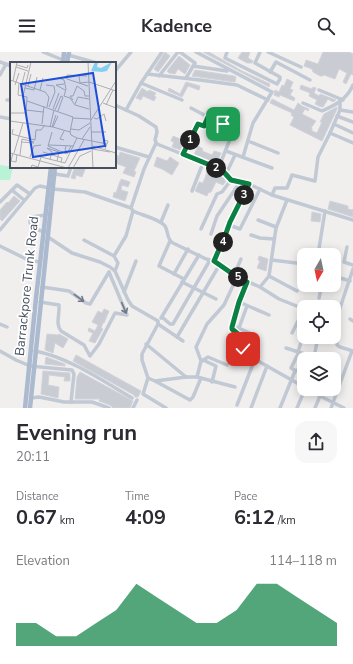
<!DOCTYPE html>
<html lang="en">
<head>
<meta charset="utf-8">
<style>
	body { margin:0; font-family:"Nunito Sans",sans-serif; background:#f7f7f7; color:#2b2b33; height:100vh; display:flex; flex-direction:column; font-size:15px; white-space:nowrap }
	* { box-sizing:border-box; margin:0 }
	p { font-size:13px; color:#7c7c81 }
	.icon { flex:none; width:22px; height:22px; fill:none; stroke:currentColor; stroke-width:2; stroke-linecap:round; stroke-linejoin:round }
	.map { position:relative; height:356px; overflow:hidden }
	.panel { display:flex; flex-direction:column; background:#fff; flex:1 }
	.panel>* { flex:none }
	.needle { width:26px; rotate:189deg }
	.buttons { position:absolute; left:297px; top:196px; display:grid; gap:8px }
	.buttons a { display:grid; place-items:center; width:44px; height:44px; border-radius:8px; background:#fff; box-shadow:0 2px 10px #0003; font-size:20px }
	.pin { position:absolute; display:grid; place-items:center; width:34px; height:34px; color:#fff; margin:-17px; border-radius:8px; box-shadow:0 2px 6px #0006 }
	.km { position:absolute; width:20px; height:20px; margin:-10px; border-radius:50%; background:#222; color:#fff; font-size:11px; line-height:20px; text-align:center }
	.round { display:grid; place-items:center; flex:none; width:42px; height:42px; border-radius:12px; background:#f7f7f7 }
	.summary { display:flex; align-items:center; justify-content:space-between; height:68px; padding:0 16px }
	h1 { font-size:22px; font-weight:700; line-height:30px }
	.stats { display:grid; grid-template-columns:repeat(3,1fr); gap:6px; height:68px; padding:4px 16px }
	.stats div { display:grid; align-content:center }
	.stats b { font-size:20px; font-weight:700 }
	.stats small { font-size:11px; font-weight:400 }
	.stats p { font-size:11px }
	.chart { height:112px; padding:8px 16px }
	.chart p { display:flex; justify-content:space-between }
	.chart svg { width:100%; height:72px; margin-top:4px; fill:#0b8043; opacity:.7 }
	header { display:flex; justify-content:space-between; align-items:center; height:52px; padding:0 16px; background:#fff; font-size:18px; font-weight:700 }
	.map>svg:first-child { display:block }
</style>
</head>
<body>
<header><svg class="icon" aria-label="menu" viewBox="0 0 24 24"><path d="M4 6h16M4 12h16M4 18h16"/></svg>Kadence<svg class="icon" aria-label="search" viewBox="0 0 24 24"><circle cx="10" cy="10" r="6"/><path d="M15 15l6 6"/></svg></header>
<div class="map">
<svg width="353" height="356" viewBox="0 0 353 356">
	<rect width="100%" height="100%" fill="#f1eeee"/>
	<polygon fill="#b9f2d5" points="0,113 13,115 10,128 0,128"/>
	<g fill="#caccd4" stroke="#d2d3da">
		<polygon points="165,0 170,4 158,20 154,17"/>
		<polygon points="203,0 209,0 242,19 270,32 269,35"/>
		<polygon points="242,0 250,0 248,6 253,9 252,11 247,11 238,6"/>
		<polygon points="323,0 349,0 353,2 353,23 351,22 346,32 343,30 347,21 339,17 335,27 324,23 322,24 320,24 313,20 312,17 304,14 306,8 318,12"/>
		<polygon points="179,4 190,13 185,22 178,17 175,22 169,21 167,19"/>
		<polygon points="195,18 234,24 236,25 235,30 192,24"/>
		<polygon points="287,27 293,30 290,37 293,38 290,43 295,46 294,49 280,43 279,45 274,43 275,38 279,40 282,33 284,34"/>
		<polygon points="186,30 200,34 199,38 188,34 182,45 168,39 169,36 180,42"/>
		<polygon points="301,33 312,37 313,35 316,36 314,41 319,44 320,42 336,48 333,50 328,47 323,55 319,54 315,52 317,48 309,44 310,41 300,37"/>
		<polygon points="142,36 148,40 149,38 156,41 154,44 156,45 154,49 143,44 141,48 136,46"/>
		<polygon points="272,47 294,58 298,51 302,54 309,57 308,59 305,57 302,62 316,69 311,76 312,76 312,79 317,81 322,70 320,70 324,62 337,55 337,57 322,89 290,73 294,65 291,63 292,61 270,51"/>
		<polygon points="173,84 180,87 179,89 184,92 181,98 172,95 174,90 171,89"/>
		<polygon points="198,94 203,97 202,99 212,103 214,99 221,101 216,112 199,104 199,105 194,103"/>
		<polygon points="120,100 140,106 134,119 136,120 134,125 123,121 126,115 115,111 115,103 119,104"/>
		<polygon points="157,105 167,109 170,105 179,111 172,123 162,117 154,114"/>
		<polygon points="76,115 86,115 82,125 76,123 75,127 71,126 74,117 75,117"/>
		<polygon points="208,118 219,122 219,123 224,126 225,129 226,129 223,133 216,130 211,140 208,141 207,144 195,139 199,130 203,131"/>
		<polygon points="121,127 130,130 128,135 122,133 121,138 128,140 125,149 113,145 114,140 116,141 120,129 121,129"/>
		<polygon points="14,144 20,149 2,169 0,167 0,158 7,150 8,151"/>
		<polygon points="330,149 348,154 348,157 352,158 353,157 353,165 328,157"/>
		<polygon points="312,160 321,162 320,170 311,169"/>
		<polygon points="259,204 268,207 266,219 257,216 260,209 258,208"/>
		<polygon points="104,257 109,259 104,271 103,271 101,276 103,277 95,291 89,289 93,281 88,279 89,276 95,279 98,273 92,270 98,259 102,261"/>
		<polygon points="47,282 58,283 59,282 68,287 63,296 55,291 53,301 45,298"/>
		<polygon points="76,303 141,339 138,345 135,345 134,343 111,330 73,309"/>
		<polygon points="46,305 65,312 65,314 45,312"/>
		<polygon points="43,319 70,321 70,329 64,329 65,325 49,323 48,333 59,335 58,346 41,342"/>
		<polygon points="80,320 133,349 130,356 113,356 110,353 99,349 100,347 75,347 77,325"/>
	</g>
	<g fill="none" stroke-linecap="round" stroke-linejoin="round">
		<g stroke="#c1c9d4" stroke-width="3.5">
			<polyline points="43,0 63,8"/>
			<polyline points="180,0 195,11 186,26"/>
			<polyline points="196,0 272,40 253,71 243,105"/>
			<polyline points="227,0 225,6 277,32 280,27 280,25 255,11 260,0"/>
			<polyline points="268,0 301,15"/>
			<polyline points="68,3 97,11"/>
			<polyline points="0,10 11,14"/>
			<polyline points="193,14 227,19"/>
			<polyline points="115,19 131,0"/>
			<polyline points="270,20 276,10 310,28"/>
			<polyline points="147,22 200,28 237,33 268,48"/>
			<polyline points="0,23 6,12"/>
			<polyline points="159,24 178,0"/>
			<polyline points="141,31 182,48"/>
			<polyline points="319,38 343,48"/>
			<polyline points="7,48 11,48"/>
			<path d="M303,51L322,59C336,53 347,47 353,33"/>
			<polyline points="115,53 139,64 156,75 157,80 155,88 157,92 222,118 231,128 249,132 272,143 353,168"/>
			<polyline points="126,58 141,31 162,0"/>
			<polyline points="340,58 353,60"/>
			<polyline points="337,64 353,70"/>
			<polyline points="0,65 11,67"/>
			<polyline points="208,65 223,72"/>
			<polyline points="334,72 353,81"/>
			<polyline points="330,81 340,58 340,51"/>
			<polyline points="248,89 278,101"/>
			<path d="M156,91L144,117L131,156L133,159C141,163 160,167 165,174C169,180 166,187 173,191L206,207L214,209L237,225L260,235L279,247L304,257"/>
			<polyline points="115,95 149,105"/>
			<polyline points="226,99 272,116"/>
			<polyline points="183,102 198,72 205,73 208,65 191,56"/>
			<polyline points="218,117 235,75"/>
			<polyline points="55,122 68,124 71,115"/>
			<polyline points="226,122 235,103"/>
			<polyline points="53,137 85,140 131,156"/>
			<polyline points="12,138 24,148"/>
			<polyline points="192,139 203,111"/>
			<polyline points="272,143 275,136 287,136 292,123 315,129 318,105 330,81 353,91"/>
			<polyline points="0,150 17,133 30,142"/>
			<polyline points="258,168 276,175"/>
			<polyline points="161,170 168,153"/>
			<polyline points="229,173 240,177 260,137"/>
			<polyline points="201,177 217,142 222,140 231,128"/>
			<polyline points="0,178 35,136 40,134 49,136"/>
			<path d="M44,180C36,177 27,175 31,165L46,163"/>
			<polyline points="211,182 217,164 240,130"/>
			<polyline points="251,183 260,186 274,187"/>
			<polyline points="48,185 72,201 100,210 110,215 115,219 128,248 132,254 158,269 158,272 142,302 142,308 148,326 143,342 166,356"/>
			<polyline points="84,188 114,204 118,211 115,219"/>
			<polyline points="170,189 159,214 184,227"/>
			<polyline points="0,194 28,208 40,210"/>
			<polyline points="347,195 344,210 353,213"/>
			<polyline points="318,203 325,159"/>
			<polyline points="114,204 126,184 133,159"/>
			<polyline points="272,208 304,212"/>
			<polyline points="214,209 225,184 230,170 249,132"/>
			<polyline points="353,217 337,265 337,293 340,295 353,299"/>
			<polyline points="174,222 188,197"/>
			<polyline points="234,223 241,207"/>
			<polyline points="269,224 297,239"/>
			<polyline points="334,224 350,229"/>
			<polyline points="182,230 216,247"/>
			<polyline points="247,230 239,250 231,275 232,277 245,288 243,297 244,301 304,335"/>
			<polyline points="42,235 69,239 86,251 90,252 109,220"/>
			<polyline points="260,235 269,224 276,176 287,148"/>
			<polyline points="124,240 136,209"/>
			<polyline points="319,246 322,233"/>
			<path d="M40,250L59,253C60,263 55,271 61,279L84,293L90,304L99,292L115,261L127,263L109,220"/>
			<polyline points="239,250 269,263"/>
			<polyline points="162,265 170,272 173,272 210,208"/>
			<polyline points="161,266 199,203"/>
			<polyline points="350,267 353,269"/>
			<polyline points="0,272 7,275"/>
			<polyline points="158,272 183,289"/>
			<polyline points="232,273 256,284"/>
			<polyline points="236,280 239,276 247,254"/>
			<polyline points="292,281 304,257"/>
			<polyline points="177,285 220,212"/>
			<polyline points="146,292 186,325 155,329 148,326"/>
			<polyline points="286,296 314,305"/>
			<polyline points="0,299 16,308 30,314 72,318 74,322 71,350"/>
			<path d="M35,299C68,305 103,329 132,346"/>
			<polyline points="298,300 304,281"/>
			<polyline points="314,305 318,285"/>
			<polyline points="203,308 216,314 212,330"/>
			<polyline points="202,309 208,305 227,313"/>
			<polyline points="296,319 291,316 299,300"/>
			<polyline points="186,325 197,325"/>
			<polyline points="155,329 190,348 193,345 201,326"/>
			<polyline points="235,335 197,325 201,309 196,295 207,272 224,253 237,225"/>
			<polyline points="308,337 320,344 344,356"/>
			<polyline points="31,346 39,345 64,350 92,350 109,356"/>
			<polyline points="237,353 255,307"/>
			<polyline points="133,356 137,348"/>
			<polyline points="251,356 267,314"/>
			<polyline points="280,356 295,319 297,318 304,320"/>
			<polyline points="297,356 305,337"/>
			<polyline points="315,356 320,344"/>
			<polyline points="331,356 352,299"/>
		</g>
		<g stroke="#acbacf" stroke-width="4.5">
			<polyline points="63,11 64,0"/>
			<polyline points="67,11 69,0"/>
			<polyline points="25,356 36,246 51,115"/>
			<polyline points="30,356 55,115"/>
		</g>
	</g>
	<defs><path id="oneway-shaft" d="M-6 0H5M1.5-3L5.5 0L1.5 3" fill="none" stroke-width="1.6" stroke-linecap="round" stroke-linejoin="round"/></defs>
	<g stroke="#707a87">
		<use href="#oneway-shaft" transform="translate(79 246) rotate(36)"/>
		<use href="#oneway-shaft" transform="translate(124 256) rotate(67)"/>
	</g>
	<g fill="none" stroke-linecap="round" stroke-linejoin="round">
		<g stroke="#fff" stroke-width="8">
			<polyline id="route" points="223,72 208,65 204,74 198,72 183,102 222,118 231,128 249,132 230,170 225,184 214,209 237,225 247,230 239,250 232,275 232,277 245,288 243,297"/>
		</g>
		<use href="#route" stroke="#0b8043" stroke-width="5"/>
	</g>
	<g text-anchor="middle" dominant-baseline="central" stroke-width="3.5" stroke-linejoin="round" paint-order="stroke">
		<g font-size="13" fill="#454f5d" stroke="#fff">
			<text transform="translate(27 234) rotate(-84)">Barrackpore Trunk Road</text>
		</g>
	</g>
	<g transform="translate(10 10)">
		<rect width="106" height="106" fill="#f1eeee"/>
		<path d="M85,0H88L87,5L91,6L102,0L97,9L92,10L81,9Z" fill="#84cff1"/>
		<path fill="none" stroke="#acaeb4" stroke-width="1" d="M78,0L83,106M7,3L17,6L18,3M6,5L18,9M69,14L70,21L79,20L106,29M49,16L54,18L56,27L54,34L60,36L65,43L79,47M56,17L57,13L77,14M57,17L78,24M0,18L35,30L39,35L37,45M3,19L7,0M12,22L15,10M54,22L46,23L55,28M5,23L9,11M36,23L44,24L45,30L39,45M18,24L21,12M15,26L24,28L27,15M30,28L33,16M13,34L21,0M63,38L60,34H63L67,24L74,29L75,34H79M17,39L63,55L60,70M93,41L106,46M65,42L68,35L79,37M96,43L103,28M43,47L49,31M16,48L33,50M45,48L51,34L53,35M48,49L53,35M0,51H16L17,35L8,33L9,21M63,56L80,57M84,56L87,57L94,52L96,59M81,58L106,19M0,59L43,65L60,70L61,73L67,76L97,82M13,61L9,74L25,78L26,68H31L35,63M32,62L34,44M40,65L44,48M42,65L46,53M43,65L48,54M3,67L2,72L9,74L4,91M61,67L69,68L80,61M42,70L38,84L57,92L58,90M81,70H96M72,77L80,65M54,78L50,77L54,69M11,80L24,81M93,81L94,78L98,79L95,87M39,83L64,84M56,84L55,88L58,90L61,84M82,84L106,91M37,86L49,90L47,99M37,86L42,90L40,97M82,87L100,90M33,90L52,96L51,100M0,91L57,106M3,91L1,99L6,100L7,92M10,93L12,77L24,80M20,95L24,84L31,83M21,106L22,103L28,105L31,95L55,101L67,76M58,106L74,78M63,106L70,94L81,89"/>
		<path fill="#1d4ed8" fill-opacity="0.15" stroke="#1d4ed8" stroke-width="2" d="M83,11L95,84L23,95L11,22Z"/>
		<rect width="106" height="106" fill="none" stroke="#454f5d" stroke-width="2"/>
	</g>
</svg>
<div class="buttons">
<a><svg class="needle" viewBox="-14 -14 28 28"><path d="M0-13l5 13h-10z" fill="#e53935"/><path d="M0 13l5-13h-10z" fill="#7c7c81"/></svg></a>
<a><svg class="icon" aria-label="locate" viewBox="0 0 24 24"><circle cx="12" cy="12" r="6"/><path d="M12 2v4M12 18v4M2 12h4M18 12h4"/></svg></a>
<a><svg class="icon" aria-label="layers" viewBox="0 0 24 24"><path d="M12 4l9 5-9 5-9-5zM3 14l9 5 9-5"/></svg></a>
</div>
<div class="pin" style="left:223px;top:72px;background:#1e9e55"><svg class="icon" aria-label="arrive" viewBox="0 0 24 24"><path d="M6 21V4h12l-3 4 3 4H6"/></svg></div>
<div class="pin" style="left:243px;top:297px;background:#d93025"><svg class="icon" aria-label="check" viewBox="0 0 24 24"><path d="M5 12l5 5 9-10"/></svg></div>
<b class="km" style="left:190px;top:88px">1</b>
<b class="km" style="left:216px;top:116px">2</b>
<b class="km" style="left:244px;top:143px">3</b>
<b class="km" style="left:223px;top:190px">4</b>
<b class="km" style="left:238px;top:225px">5</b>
</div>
<section class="panel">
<div class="summary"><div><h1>Evening run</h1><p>20:11</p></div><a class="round"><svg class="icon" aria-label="share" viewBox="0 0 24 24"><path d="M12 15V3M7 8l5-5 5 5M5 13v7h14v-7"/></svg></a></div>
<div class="stats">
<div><p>Distance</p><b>0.67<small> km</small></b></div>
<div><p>Time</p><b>4:09</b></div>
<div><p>Pace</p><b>6:12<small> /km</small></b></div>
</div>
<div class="chart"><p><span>Elevation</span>114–118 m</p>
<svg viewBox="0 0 160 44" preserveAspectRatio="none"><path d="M0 44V30L10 30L20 38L30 38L40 30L50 22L60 6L70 14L80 22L90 30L100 30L110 22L120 6L130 6L140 14L150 22L160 30V44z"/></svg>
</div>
</section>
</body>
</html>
